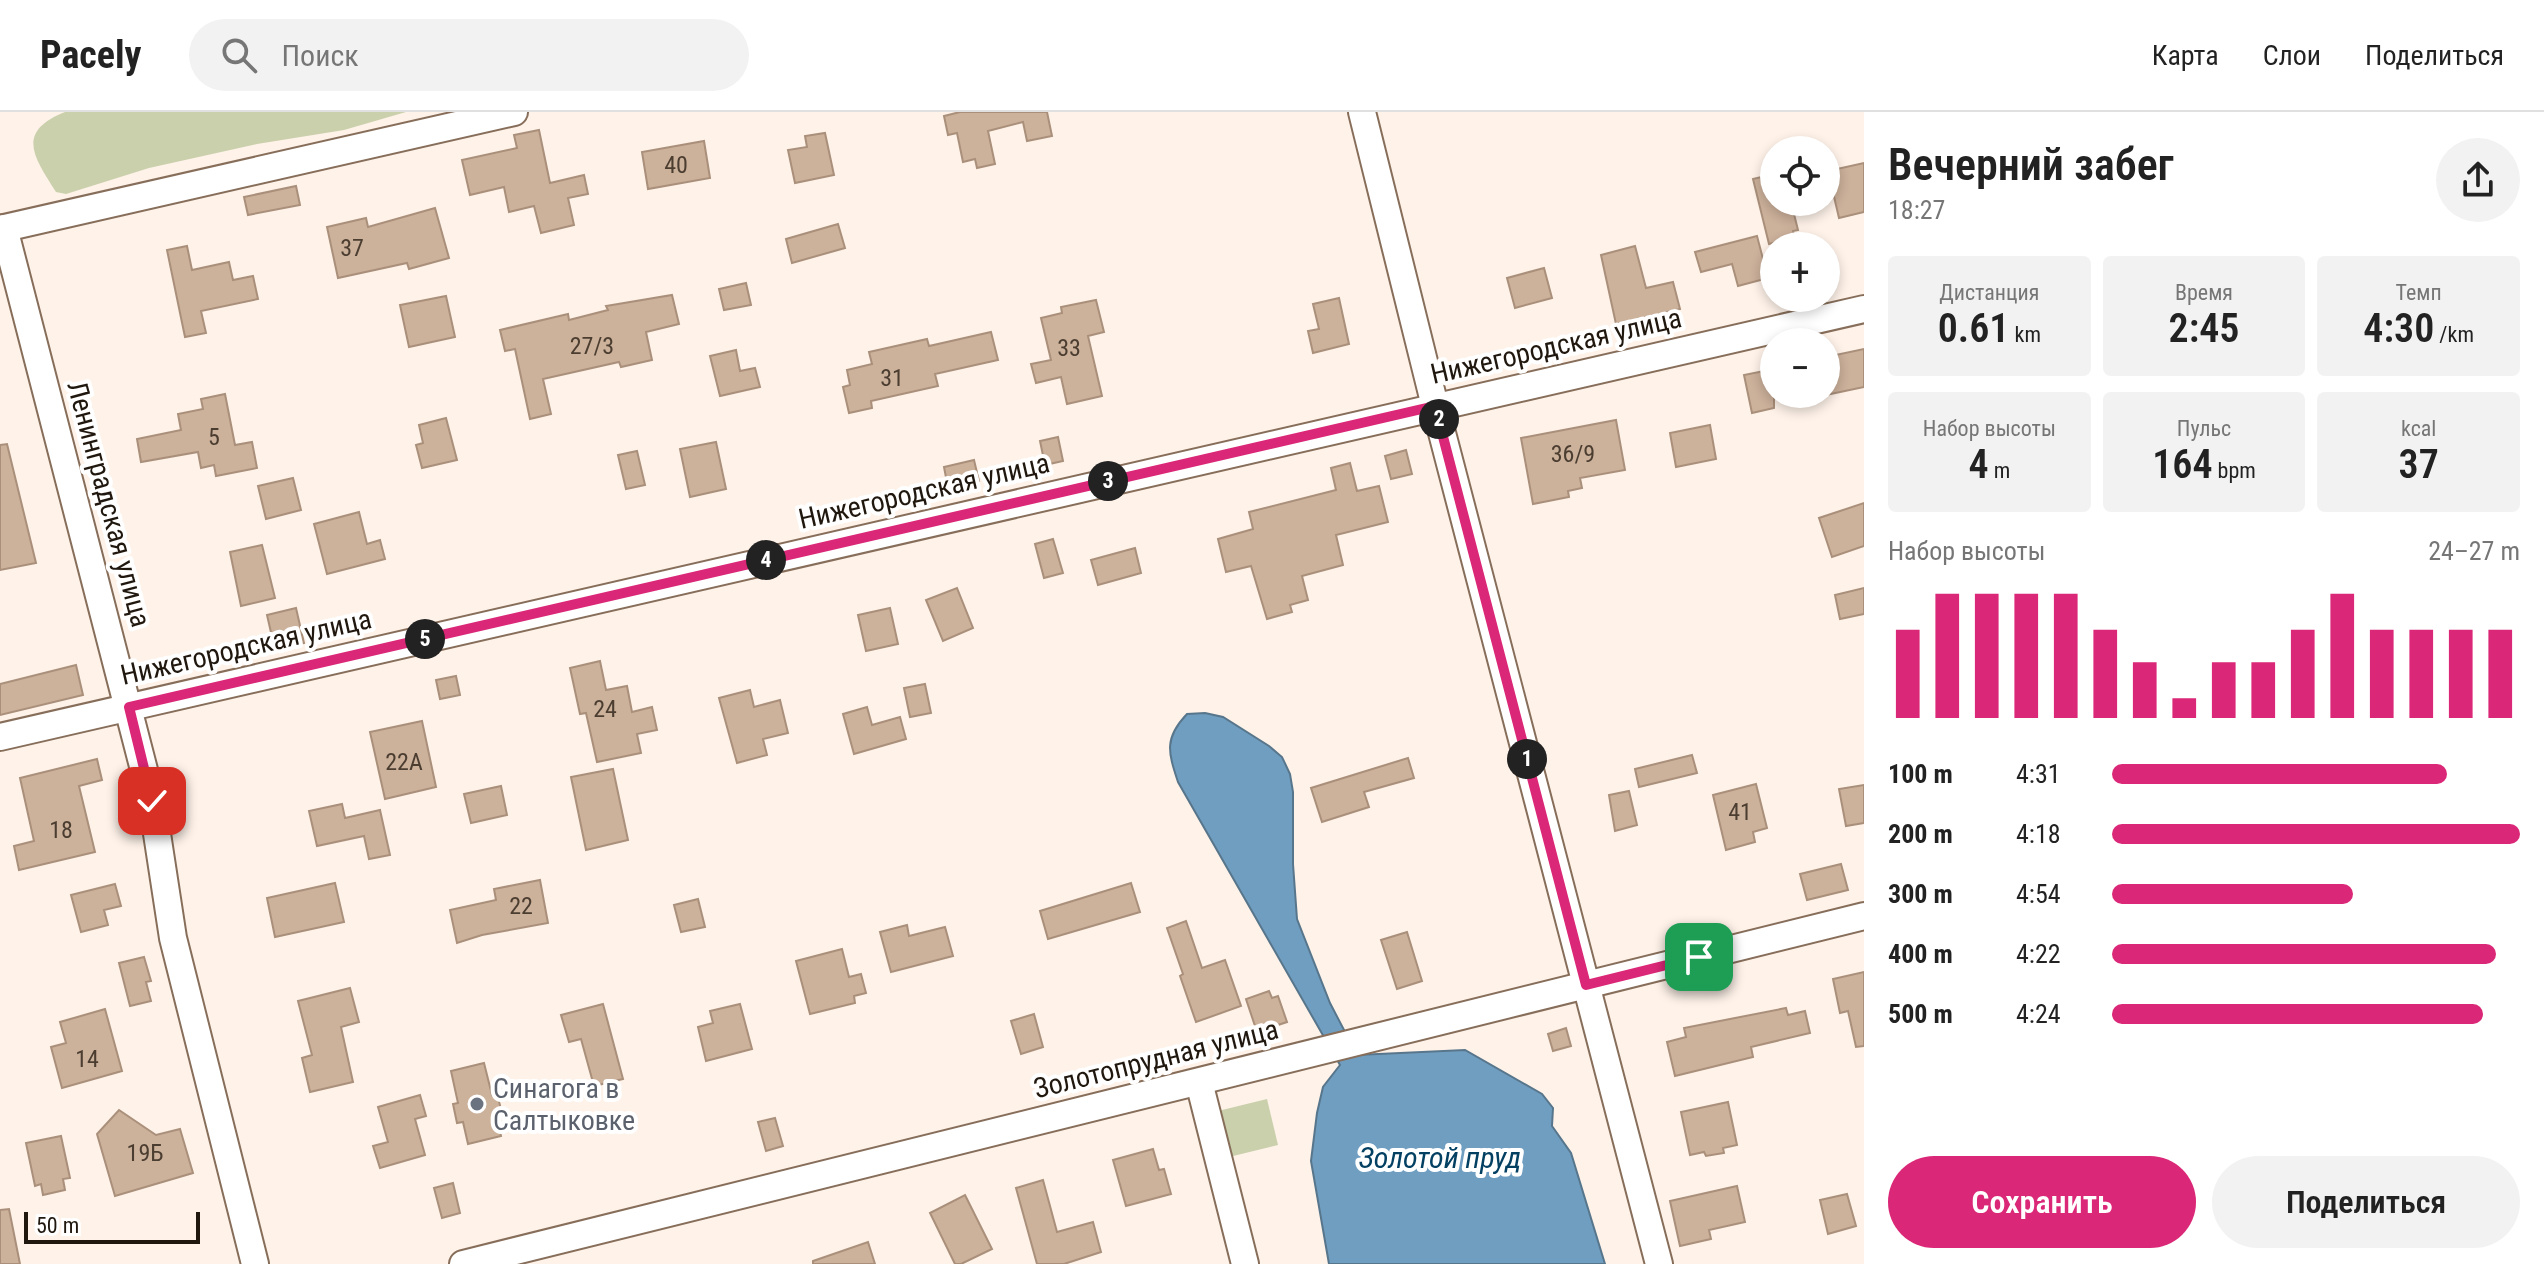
<!DOCTYPE html>
<html lang="ru">
<head>
<meta charset="utf-8">
<style>
	body { margin:0; font-family:"Roboto Condensed",sans-serif; background:#f2f2f2; color:#222; height:100vh; display:flex; flex-direction:column; font-size:30px; white-space:nowrap }
	* { box-sizing:border-box; margin:0 }
	p { font-size:26px; color:#767676 }
	.icon { flex:none; width:44px; height:44px; fill:none; stroke:currentColor; stroke-width:2; stroke-linecap:round; stroke-linejoin:round }
	.map { position:relative; flex:1; overflow:hidden }
	.details { display:flex; flex-direction:column; background:#fff; width:680px }
	.details>* { flex:none }
	.controls { position:absolute; left:1760px; top:24px; display:grid; gap:16px }
	.controls a { display:grid; place-items:center; width:80px; height:80px; border-radius:50%; background:#fff; box-shadow:0 4px 12px #0003; font-size:40px }
	.scale { position:absolute; left:24px; bottom:20px; width:176px; box-sizing:border-box; padding-left:8px; border:4px solid #20170e; border-top:0; font-size:22px; line-height:28px; white-space:nowrap; color:#20170e; -webkit-text-stroke:6px #fff; paint-order:stroke }
	.pin { position:absolute; display:grid; place-items:center; width:68px; height:68px; color:#fff; margin:-34px; border-radius:16px; box-shadow:0 4px 12px #0006 }
	.km { position:absolute; width:40px; height:40px; margin:-20px; border-radius:50%; background:#222; color:#fff; font-size:22px; line-height:40px; text-align:center }
	.round { display:grid; place-items:center; flex:none; width:84px; height:84px; border-radius:42px; background:#f2f2f2 }
	.summary { display:flex; align-items:center; justify-content:space-between; height:136px; padding:0 24px }
	h1 { font-size:44px; font-weight:600; line-height:60px }
	.stats { display:grid; grid-template-columns:repeat(3,1fr); gap:12px; height:136px; padding:8px 24px }
	.stats div { display:grid; align-content:center; border-radius:8px; background:#f2f2f2; text-align:center }
	.stats b { font-size:40px; font-weight:600 }
	.stats small { font-size:22px; font-weight:400 }
	.stats p { font-size:22px }
	.chart { height:224px; padding:16px 24px }
	.chart p { display:flex; justify-content:space-between }
	.chart svg { width:100%; height:144px; margin-top:8px; stroke:#db2777; stroke-width:6 }
	.primary-button { display:flex; gap:16px; margin-top:auto; padding:16px 24px }
	.primary-button a { flex:1; height:92px; border-radius:48px; background:#db2777; color:#fff; font-size:32px; font-weight:600; line-height:92px; text-align:center }
	.primary-button a+a { background:#f2f2f2; color:#222 }
	ul { padding:0 24px; list-style:none; font-size:26px }
	li { display:grid; grid-template-columns:128px 96px 1fr; align-items:center; height:60px }
	li i { height:20px; border-radius:10px; background:#db2777 }
	header { display:flex; align-items:center; gap:48px; box-sizing:border-box; height:112px; padding:0 40px; background:#fff; border-bottom:2px solid #e0e0e0 }
	header strong { font-size:38px }
	nav { display:flex; gap:44px; margin-inline-start:auto; font-size:28px }
	.search { width:560px; height:72px; background:#f2f2f2; display:flex; align-items:center; gap:20px; box-sizing:border-box; padding:0 28px; border-radius:44px; color:#767676; font-size:30px }
	main { display:flex; flex:1; min-height:0 }
	.map>svg:first-child { display:block }
</style>
</head>
<body>
<header>
<strong>Pacely</strong>
<div class="search"><svg class="icon" aria-label="search" viewBox="0 0 24 24"><circle cx="10" cy="10" r="6"/><path d="M15 15l6 6"/></svg>Поиск</div>
<nav><a>Карта</a><a>Слои</a><a>Поделиться</a></nav>
</header>
<main>
<div class="map">
<svg width="1864" height="1152" viewBox="0 0 1864 1152">
	<rect width="100%" height="100%" fill="#fef2e9"/>
	<g fill="#cad0ac">
		<path d="M65,0H406L344,18L257,32L149,56L66,82L56,80C34,45 15,20 65,0Z"/>
		<polygon points="1267,987 1278,1033 1229,1045 1218,999"/>
	</g>
	<path fill="#709ec1" stroke="#58768b" stroke-width="2" d="M1205,601L1223,605L1269,634L1282,645L1290,662L1293,680V752L1297,807L1330,891L1357,943L1465,938L1542,982L1553,996L1552,1014L1571,1041L1605,1152H1329L1311,1049L1317,1001L1323,975L1340,953L1178,670C1168,640 1164,626 1187,602Z"/>
	<g fill="#ccb19b" stroke="#aa907b" stroke-width="2">
		<polygon points="960,0 1047,0 1052,24 1027,29 1023,10 988,19 995,52 977,56 975,47 963,50 957,21 948,23 944,4"/>
		<polygon points="539,18 550,71 584,63 588,82 568,86 574,113 541,121 534,94 509,100 504,75 470,83 462,48 517,36 514,23"/>
		<polygon points="825,21 834,63 795,71 788,38 807,35 805,24"/>
		<polygon points="704,29 710,66 648,77 642,40"/>
		<polygon points="1864,51 1864,100 1839,106 1828,59"/>
		<polygon points="1774,62 1774,90 1791,90 1798,118 1793,119 1794,125 1769,132 1753,67"/>
		<polygon points="296,74 300,93 248,103 244,85"/>
		<polygon points="435,96 449,146 409,157 407,151 338,166 327,115 366,106 368,115"/>
		<polygon points="838,112 845,136 792,151 786,127"/>
		<polygon points="1757,124 1768,166 1738,174 1732,152 1701,160 1695,140"/>
		<polygon points="187,134 192,158 229,150 233,168 253,164 258,187 201,199 206,221 185,225 167,138"/>
		<polygon points="1635,134 1646,176 1673,170 1680,197 1616,212 1601,143"/>
		<polygon points="1544,156 1552,186 1515,196 1507,166"/>
		<polygon points="746,171 751,193 724,198 719,177"/>
		<polygon points="672,183 679,212 646,220 652,248 621,255 619,250 543,267 551,302 530,307 515,237 505,239 500,218 568,202 569,208 608,198 606,194"/>
		<polygon points="446,184 455,225 409,235 400,193"/>
		<polygon points="1339,186 1349,232 1313,241 1308,219 1319,217 1313,192"/>
		<polygon points="1096,188 1104,220 1088,224 1102,284 1067,292 1061,265 1036,271 1031,252 1051,248 1041,206 1062,201 1061,195"/>
		<polygon points="991,220 998,248 935,262 938,274 871,289 872,296 849,301 843,275 850,273 847,258 872,252 869,240 927,227 929,234"/>
		<polygon points="1864,237 1864,275 1826,283 1826,245"/>
		<polygon points="736,238 740,259 755,256 760,275 720,284 710,244"/>
		<polygon points="1774,257 1774,296 1752,301 1744,263"/>
		<polygon points="225,282 235,333 252,330 257,356 216,364 214,353 201,356 198,340 141,350 137,327 181,318 178,302 203,297 201,287"/>
		<polygon points="446,306 457,348 422,356 416,333 423,331 419,313"/>
		<polygon points="1616,308 1625,358 1580,366 1582,376 1568,379 1569,385 1533,392 1521,326"/>
		<polygon points="1710,313 1716,347 1676,355 1670,321"/>
		<polygon points="1058,325 1063,349 1045,353 1040,329"/>
		<polygon points="716,330 726,377 690,385 680,337"/>
		<polygon points="7,332 36,451 0,458 0,333"/>
		<polygon points="1406,338 1412,362 1391,367 1385,344"/>
		<polygon points="637,339 645,373 626,377 618,343"/>
		<polygon points="974,348 979,369 948,376 944,355"/>
		<polygon points="1350,351 1357,379 1379,374 1388,410 1336,423 1343,453 1302,464 1308,488 1290,493 1292,500 1267,507 1251,454 1226,460 1218,427 1253,417 1249,400 1336,378 1331,356"/>
		<polygon points="293,366 301,398 266,407 258,374"/>
		<polygon points="1864,391 1864,434 1832,445 1819,406"/>
		<polygon points="359,400 367,432 380,428 385,447 327,462 314,412"/>
		<polygon points="1053,427 1063,461 1044,466 1035,432"/>
		<polygon points="262,433 275,486 241,494 230,440"/>
		<polygon points="1135,436 1141,461 1098,473 1091,448"/>
		<polygon points="957,476 973,516 943,529 926,488"/>
		<polygon points="1864,476 1864,502 1840,507 1835,483"/>
		<polygon points="296,496 304,531 275,538 267,503"/>
		<polygon points="890,496 898,532 866,539 858,503"/>
		<polygon points="600,549 606,578 627,574 632,600 652,595 657,618 637,622 641,641 597,650 586,601 580,602 570,556"/>
		<polygon points="76,553 83,583 0,603 0,572"/>
		<polygon points="456,564 460,583 440,587 436,568"/>
		<polygon points="925,572 931,601 910,605 904,576"/>
		<polygon points="750,578 754,595 780,588 788,621 763,627 767,643 737,651 719,586"/>
		<polygon points="867,595 872,613 900,605 906,627 854,642 843,602"/>
		<polygon points="422,609 436,675 385,687 370,620"/>
		<polygon points="1692,643 1697,661 1639,675 1635,657"/>
		<polygon points="1408,646 1414,666 1364,680 1369,695 1322,710 1311,676"/>
		<polygon points="97,647 102,668 79,674 95,740 19,758 14,734 34,729 20,666"/>
		<polygon points="613,657 628,728 586,738 571,665"/>
		<polygon points="1756,672 1767,716 1753,720 1755,730 1726,738 1713,683"/>
		<polygon points="1864,673 1864,711 1846,714 1839,677"/>
		<polygon points="501,674 507,703 471,711 464,682"/>
		<polygon points="1629,679 1637,713 1615,719 1609,683"/>
		<polygon points="342,692 345,706 380,698 390,743 369,747 364,724 317,734 309,699"/>
		<polygon points="1841,752 1848,778 1807,788 1800,762"/>
		<polygon points="540,768 548,811 482,823 457,831 450,798 496,788 494,777"/>
		<polygon points="335,771 344,810 275,825 267,786"/>
		<polygon points="1131,771 1140,800 1048,827 1040,799"/>
		<polygon points="115,772 121,794 104,798 108,813 81,820 71,783"/>
		<polygon points="698,787 705,815 681,820 674,793"/>
		<polygon points="1186,809 1202,856 1225,848 1241,894 1196,910 1180,864 1183,862 1167,816"/>
		<polygon points="907,813 909,824 945,815 953,844 891,860 880,820"/>
		<polygon points="1407,820 1422,869 1397,877 1381,828"/>
		<polygon points="842,837 849,865 861,862 866,881 854,884 855,891 810,902 796,849"/>
		<polygon points="144,845 151,869 146,870 151,889 130,894 119,851"/>
		<polygon points="1864,860 1864,934 1856,935 1848,899 1840,901 1833,867"/>
		<polygon points="350,876 359,910 341,915 353,970 310,980 302,946 312,943 298,889"/>
		<polygon points="1269,879 1272,886 1278,884 1287,910 1257,920 1246,887"/>
		<polygon points="603,892 623,967 594,974 581,927 569,930 561,903"/>
		<polygon points="740,892 752,937 706,949 698,915 713,911 710,899"/>
		<polygon points="1786,896 1788,903 1805,899 1810,921 1751,935 1753,945 1675,964 1667,930 1686,925 1684,916"/>
		<polygon points="105,897 122,959 62,976 51,935 66,931 60,910"/>
		<polygon points="1034,902 1043,935 1021,942 1011,909"/>
		<polygon points="1566,916 1571,934 1553,939 1548,922"/>
		<polygon points="484,951 492,983 497,982 502,1001 496,1002 501,1024 468,1032 463,1010 457,1011 453,992 458,991 451,959"/>
		<polygon points="420,983 426,1004 415,1007 425,1043 380,1056 373,1034 388,1030 378,995"/>
		<polygon points="1728,990 1737,1033 1723,1036 1724,1041 1706,1044 1704,1040 1690,1043 1681,1000"/>
		<polygon points="119,998 156,1023 180,1017 193,1061 115,1084 97,1022"/>
		<polygon points="775,1006 783,1034 766,1039 758,1010"/>
		<polygon points="61,1024 70,1066 63,1067 65,1078 43,1083 41,1072 35,1074 26,1031"/>
		<polygon points="1153,1037 1159,1058 1164,1057 1171,1082 1126,1094 1113,1048"/>
		<polygon points="1043,1068 1057,1120 1093,1110 1101,1140 1064,1152 1037,1152 1016,1076"/>
		<polygon points="453,1071 460,1101 442,1106 434,1076"/>
		<polygon points="1737,1074 1745,1110 1709,1118 1711,1127 1680,1134 1670,1089"/>
		<polygon points="1847,1082 1856,1114 1828,1122 1820,1088"/>
		<polygon points="965,1083 992,1137 961,1152 955,1152 930,1101"/>
		<polygon points="9,1097 20,1152 0,1152 0,1098"/>
		<polygon points="868,1130 875,1152 813,1152 813,1149"/>
	</g>
	<g fill="none" stroke-linecap="round" stroke-linejoin="round">
		<g stroke="#876e5a" stroke-width="30">
			<g id="minor">
				<polyline points="1362,0 1435,294 1659,1152"/>
				<polyline points="4,116 152,689 173,826 255,1152"/>
				<polyline points="0,117 514,0"/>
				<polyline points="0,625 1864,197"/>
				<polyline points="1199,970 1245,1152"/>
				<polyline points="463,1152 1864,804"/>
			</g>
		</g>
		<use href="#minor" stroke="#fff" stroke-width="26"/>
	</g>
	<g fill="none" stroke-linecap="round" stroke-linejoin="round">
		<g stroke="#fff" stroke-width="16">
			<polyline id="route" points="152,689 129,595 1435,294 1586,873 1699,845"/>
		</g>
		<use href="#route" stroke="#db2777" stroke-width="10"/>
	</g>
	<circle fill="#6b7280" stroke="#fff" stroke-width="3" cx="477" cy="992" r="8"/>
	<g text-anchor="middle" dominant-baseline="central" stroke-width="8" stroke-linejoin="round" paint-order="stroke">
		<g font-size="24" fill="#4b3e31">
			<text x="676" y="53">40</text>
			<text x="352" y="136">37</text>
			<text x="592" y="234">27/3</text>
			<text x="1069" y="236">33</text>
			<text x="892" y="266">31</text>
			<text x="214" y="325">5</text>
			<text x="1573" y="342">36/9</text>
			<text x="605" y="597">24</text>
			<text x="404" y="650">22А</text>
			<text x="1740" y="700">41</text>
			<text x="61" y="718">18</text>
			<text x="521" y="794">22</text>
			<text x="87" y="947">14</text>
			<text x="145" y="1041">19Б</text>
		</g>
		<g font-size="28" fill="#20170e" stroke="#fff">
			<text transform="translate(1556 234) rotate(-13)">Нижегородская улица</text>
			<text transform="translate(924 379) rotate(-13)">Нижегородская улица</text>
			<text transform="translate(109 392) rotate(75)">Ленинградская улица</text>
			<text transform="translate(246 535) rotate(-13)">Нижегородская улица</text>
			<text transform="translate(1156 947) rotate(-14)">Золотопрудная улица</text>
		</g>
		<g font-size="28" fill="#5b616d" stroke="#fff" text-anchor="start">
			<text x="493" y="976">Синагога в<tspan x="493" dy="32">Салтыковке</tspan></text>
		</g>
		<g font-size="30" font-style="italic" fill="#034062" stroke="#fff">
			<text x="1440" y="1045">Золотой пруд</text>
		</g>
	</g>
</svg>
<div class="controls">
<a><svg class="icon" aria-label="locate" viewBox="0 0 24 24"><circle cx="12" cy="12" r="6"/><path d="M12 2v4M12 18v4M2 12h4M18 12h4"/></svg></a>
<a>+</a>
<a>−</a>
</div>
<div class="scale">50 m</div>
<div class="pin" style="left:1699px;top:845px;background:#1e9e55"><svg class="icon" aria-label="arrive" viewBox="0 0 24 24"><path d="M6 21V4h12l-3 4 3 4H6"/></svg></div>
<div class="pin" style="left:152px;top:689px;background:#d93025"><svg class="icon" aria-label="check" viewBox="0 0 24 24"><path d="M5 12l5 5 9-10"/></svg></div>
<b class="km" style="left:1527px;top:647px">1</b>
<b class="km" style="left:1439px;top:307px">2</b>
<b class="km" style="left:1108px;top:369px">3</b>
<b class="km" style="left:766px;top:448px">4</b>
<b class="km" style="left:425px;top:527px">5</b>
</div>
<section class="details">
<div class="summary"><div><h1>Вечерний забег</h1><p>18:27</p></div><a class="round"><svg class="icon" aria-label="share" viewBox="0 0 24 24"><path d="M12 15V3M7 8l5-5 5 5M5 13v7h14v-7"/></svg></a></div>
<div class="stats">
<div><p>Дистанция</p><b>0.61<small> km</small></b></div>
<div><p>Время</p><b>2:45</b></div>
<div><p>Темп</p><b>4:30<small> /km</small></b></div>
</div>
<div class="stats">
<div><p>Набор высоты</p><b>4<small> m</small></b></div>
<div><p>Пульс</p><b>164<small> bpm</small></b></div>
<div><p>kcal</p><b>37</b></div>
</div>
<div class="chart"><p><span>Набор высоты</span>24–27 m</p>
<svg viewBox="0 0 160 44" preserveAspectRatio="none"><path d="M5 44V17M15 44V6M25 44V6M35 44V6M45 44V6M55 44V17M65 44V27M75 44V38M85 44V27M95 44V27M105 44V17M115 44V6M125 44V17M135 44V17M145 44V17M155 44V17"/></svg>
</div>
<ul>
<li><b>100 m</b>4:31<i style="width:82%"></i></li>
<li><b>200 m</b>4:18<i style="width:100%"></i></li>
<li><b>300 m</b>4:54<i style="width:59%"></i></li>
<li><b>400 m</b>4:22<i style="width:94%"></i></li>
<li><b>500 m</b>4:24<i style="width:91%"></i></li>
</ul>
<div class="primary-button"><a>Сохранить</a><a>Поделиться</a></div>
</section>
</main>
</body>
</html>
